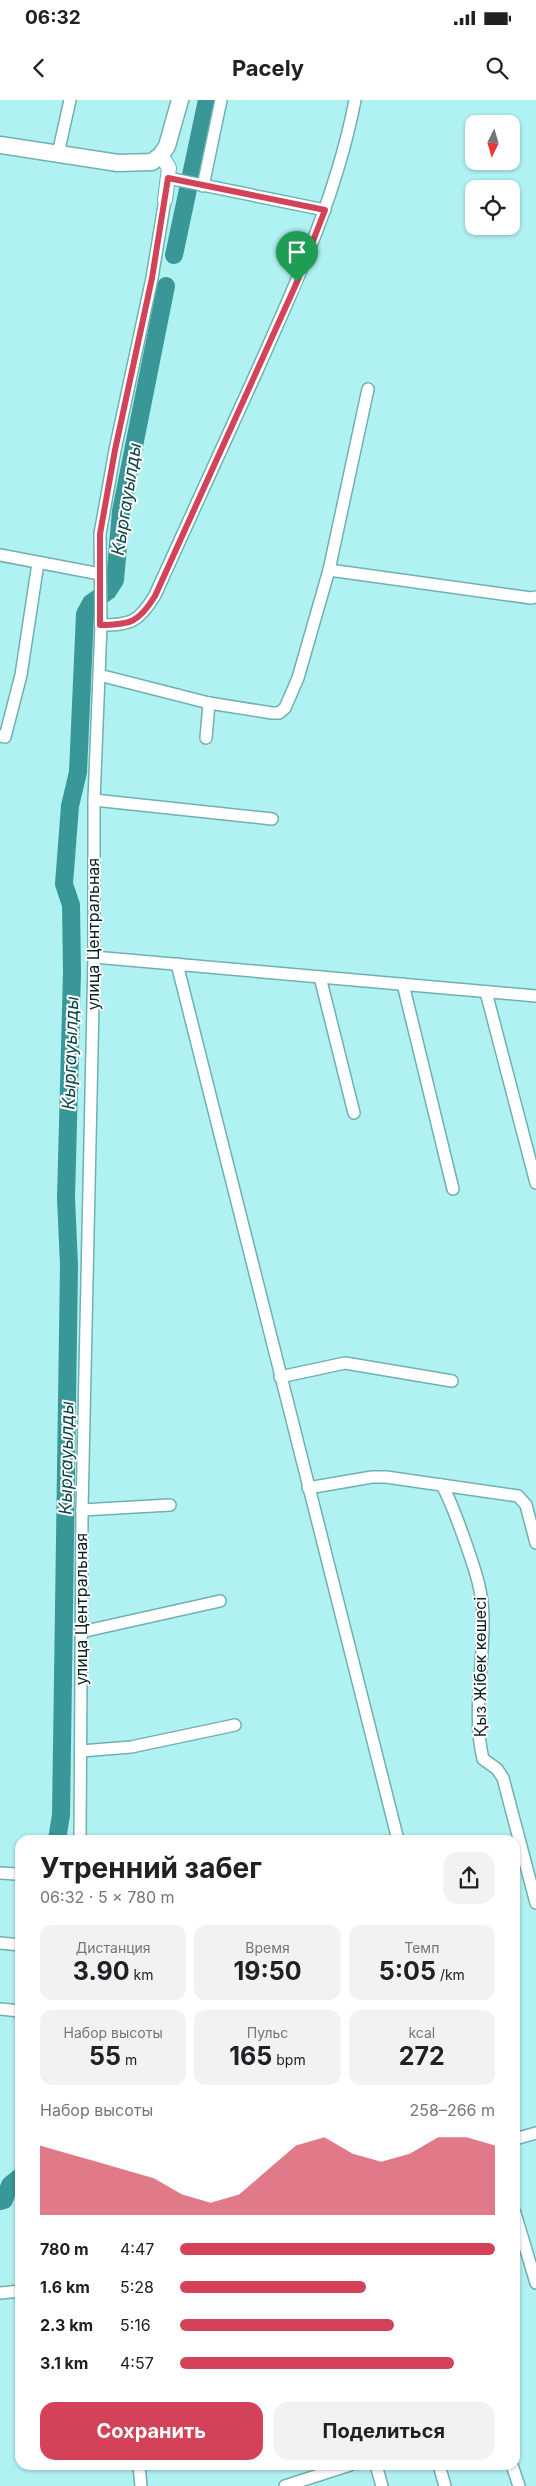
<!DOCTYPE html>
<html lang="ru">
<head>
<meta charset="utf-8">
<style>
	body { margin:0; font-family:Inter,sans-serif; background:#f2f2f2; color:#202124; height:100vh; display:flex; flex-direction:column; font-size:19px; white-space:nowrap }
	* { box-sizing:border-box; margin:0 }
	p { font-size:16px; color:#757577 }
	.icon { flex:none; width:28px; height:28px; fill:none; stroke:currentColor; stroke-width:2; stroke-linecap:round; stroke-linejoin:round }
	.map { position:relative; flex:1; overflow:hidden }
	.drawer { position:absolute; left:15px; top:1735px; width:505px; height:635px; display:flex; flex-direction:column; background:#fff; border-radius:15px; box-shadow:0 1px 4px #0004 }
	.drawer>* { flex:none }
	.needle { width:32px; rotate:185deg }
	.fabs { position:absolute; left:465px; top:15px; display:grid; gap:10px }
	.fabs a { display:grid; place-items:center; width:55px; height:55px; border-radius:10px; background:#fff; box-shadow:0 1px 4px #0004; font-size:25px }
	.pin { position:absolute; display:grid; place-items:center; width:42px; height:42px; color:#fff; margin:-51px -21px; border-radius:50% 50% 50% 0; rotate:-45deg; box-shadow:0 0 5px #0007 }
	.pin .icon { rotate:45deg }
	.round { display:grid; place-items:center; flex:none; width:52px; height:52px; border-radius:15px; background:#f2f2f2 }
	.head { display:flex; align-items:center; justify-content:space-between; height:85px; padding:0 25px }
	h1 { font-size:28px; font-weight:700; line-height:38px }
	.metrics { display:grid; grid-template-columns:repeat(3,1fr); gap:8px; height:85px; padding:5px 25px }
	.metrics div { display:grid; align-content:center; border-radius:12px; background:#f2f2f2; text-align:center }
	.metrics b { font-size:25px; font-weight:700 }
	.metrics small { font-size:14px; font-weight:400 }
	.metrics p { font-size:14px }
	.chart { height:140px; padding:10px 25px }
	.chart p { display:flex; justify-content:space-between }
	.chart svg { width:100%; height:90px; margin-top:5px; fill:#d34258; opacity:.7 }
	.cta { display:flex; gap:10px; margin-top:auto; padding:10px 25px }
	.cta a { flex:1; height:58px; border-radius:15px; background:#d34258; color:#fff; font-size:20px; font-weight:700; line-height:58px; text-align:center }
	.cta a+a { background:#f2f2f2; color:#202124 }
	ul { padding:0 25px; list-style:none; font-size:16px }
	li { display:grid; grid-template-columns:80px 60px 1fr; align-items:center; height:38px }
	li i { height:12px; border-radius:6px; background:#d34258 }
	.status { display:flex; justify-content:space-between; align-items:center; height:35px; padding:0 25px; background:#fff; direction:ltr }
	.status svg { height:14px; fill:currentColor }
	header { display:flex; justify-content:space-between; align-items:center; height:65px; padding:0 25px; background:#fff; font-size:22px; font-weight:700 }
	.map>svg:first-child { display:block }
</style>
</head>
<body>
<div class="status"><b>06:32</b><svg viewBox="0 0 49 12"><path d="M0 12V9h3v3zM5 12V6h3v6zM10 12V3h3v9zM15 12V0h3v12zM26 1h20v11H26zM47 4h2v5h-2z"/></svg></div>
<header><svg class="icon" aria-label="back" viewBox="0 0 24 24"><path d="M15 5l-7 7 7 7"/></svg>Pacely<svg class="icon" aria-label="search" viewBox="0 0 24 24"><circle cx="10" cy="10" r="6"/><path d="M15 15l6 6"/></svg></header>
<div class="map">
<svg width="536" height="2386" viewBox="0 0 536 2386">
	<rect width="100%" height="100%" fill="#b0f1f2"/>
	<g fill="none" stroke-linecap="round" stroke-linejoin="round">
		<g stroke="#399798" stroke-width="18">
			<polyline points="174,155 207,0"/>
			<polyline points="57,1740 61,1715 69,1165 66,1098 72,872 71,805 64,784 70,706 78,672 85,514 91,503 108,491 115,480 121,411 166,186"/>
			<polyline points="0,2101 4,2100 10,2085 20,2077"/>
		</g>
		<g stroke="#70b0b1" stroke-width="14">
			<g id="minor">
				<polyline points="58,54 70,0"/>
				<polyline points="168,78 325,110"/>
				<polyline points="203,86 221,0"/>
				<polyline points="0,455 100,474"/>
				<polyline points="329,470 531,498 536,497"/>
				<path d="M101,525C131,525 139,522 155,495C189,420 223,346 257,271C296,183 337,95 355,0"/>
				<polyline points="99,575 209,603 272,613 279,613 285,608 298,578 329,470 368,289"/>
				<polyline points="0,636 5,637 21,575 38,463"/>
				<polyline points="206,638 209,603"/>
				<polyline points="94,700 272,719"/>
				<polyline points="94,857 536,896"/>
				<polyline points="177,864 398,1740"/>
				<polyline points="320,877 354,1013"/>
				<polyline points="403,884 453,1089"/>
				<polyline points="486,892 536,1083"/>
				<polyline points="280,1277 345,1263 452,1281"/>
				<path d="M442,1385C452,1403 458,1422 465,1441C474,1467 483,1491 483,1518C484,1565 472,1613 483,1659L497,1669L503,1678L536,1803"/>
				<polyline points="308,1388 372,1377 386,1377 518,1396 526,1405 536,1443"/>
				<polyline points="82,1410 170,1405"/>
				<polyline points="81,1532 220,1501"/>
				<polyline points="81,1651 131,1647 235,1625"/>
				<polyline points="80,1740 82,1410 94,857 94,700 101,525 100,434 115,350 152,178 165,100"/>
				<polyline points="0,1773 16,1774"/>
				<polyline points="0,1843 20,1845"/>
				<polyline points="0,1909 20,1911"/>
				<polyline points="515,2039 536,2033"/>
				<polyline points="515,2113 536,2183"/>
				<polyline points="0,2193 20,2191"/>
				<polyline points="139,2365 141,2386"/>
				<polyline points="376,2365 382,2386"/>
				<polyline points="439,2365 445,2386"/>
				<polyline points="512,2365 519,2386"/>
				<polyline points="285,2386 350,2365"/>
			</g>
		</g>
		<g stroke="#70b0b1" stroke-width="16">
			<polyline id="tertiary" points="161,55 169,68 165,100"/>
		</g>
		<g stroke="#70b0b1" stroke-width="19">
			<polyline id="secondary" points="0,45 118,63 152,62 161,55 167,46 180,0"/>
		</g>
		<use href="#minor" stroke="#fff" stroke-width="11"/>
		<use href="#tertiary" stroke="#fff" stroke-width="14"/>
		<use href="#secondary" stroke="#fff" stroke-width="16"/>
	</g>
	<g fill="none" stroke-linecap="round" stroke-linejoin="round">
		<g stroke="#fff" stroke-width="10">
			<path id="route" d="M168,78L325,110L297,182L155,496C139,522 131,525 100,525V434L115,350L152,178Z"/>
		</g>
		<use href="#route" stroke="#d34258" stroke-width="6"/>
	</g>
	<g text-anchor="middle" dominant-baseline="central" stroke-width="4" stroke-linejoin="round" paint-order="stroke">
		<g font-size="16" fill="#072323" stroke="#fff">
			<text transform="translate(93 834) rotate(-90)">улица Центральная</text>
			<text transform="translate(81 1509) rotate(-90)">улица Центральная</text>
			<text transform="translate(480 1567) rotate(-90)">Қыз Жібек көшесі</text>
		</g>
		<g font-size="18" font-style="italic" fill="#0d4647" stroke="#fff">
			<text transform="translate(126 399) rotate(-81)">Кыргауылды</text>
			<text transform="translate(70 953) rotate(-88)">Кыргауылды</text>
			<text transform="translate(66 1358) rotate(-89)">Кыргауылды</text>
		</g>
	</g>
</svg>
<div class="fabs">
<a><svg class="needle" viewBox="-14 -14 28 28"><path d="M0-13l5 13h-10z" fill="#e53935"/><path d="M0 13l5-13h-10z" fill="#757577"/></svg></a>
<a><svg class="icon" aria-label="locate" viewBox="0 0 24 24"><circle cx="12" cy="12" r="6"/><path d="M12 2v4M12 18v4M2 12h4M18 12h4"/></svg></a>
</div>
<div class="pin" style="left:297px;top:182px;background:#1e9e55"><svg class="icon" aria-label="arrive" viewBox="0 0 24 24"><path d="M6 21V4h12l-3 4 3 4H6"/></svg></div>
<section class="drawer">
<div class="head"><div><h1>Утренний забег</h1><p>06:32 · 5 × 780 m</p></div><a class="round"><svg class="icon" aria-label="share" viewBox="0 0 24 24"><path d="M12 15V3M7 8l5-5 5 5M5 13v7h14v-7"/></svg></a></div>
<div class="metrics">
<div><p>Дистанция</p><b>3.90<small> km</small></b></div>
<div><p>Время</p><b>19:50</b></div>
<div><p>Темп</p><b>5:05<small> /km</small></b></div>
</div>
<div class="metrics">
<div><p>Набор высоты</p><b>55<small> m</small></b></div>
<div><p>Пульс</p><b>165<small> bpm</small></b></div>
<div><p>kcal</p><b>272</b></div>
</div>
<div class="chart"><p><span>Набор высоты</span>258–266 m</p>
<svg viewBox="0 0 160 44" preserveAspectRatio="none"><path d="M0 44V10L10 14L20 18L30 22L40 26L50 34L60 38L70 34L80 22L90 10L100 6L110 14L120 18L130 14L140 6L150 6L160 10V44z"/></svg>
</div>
<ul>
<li><b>780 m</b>4:47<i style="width:100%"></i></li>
<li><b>1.6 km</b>5:28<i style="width:59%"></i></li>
<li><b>2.3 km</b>5:16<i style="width:68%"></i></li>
<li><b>3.1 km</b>4:57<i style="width:87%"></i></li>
</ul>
<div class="cta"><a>Сохранить</a><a>Поделиться</a></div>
</section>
</div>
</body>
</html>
